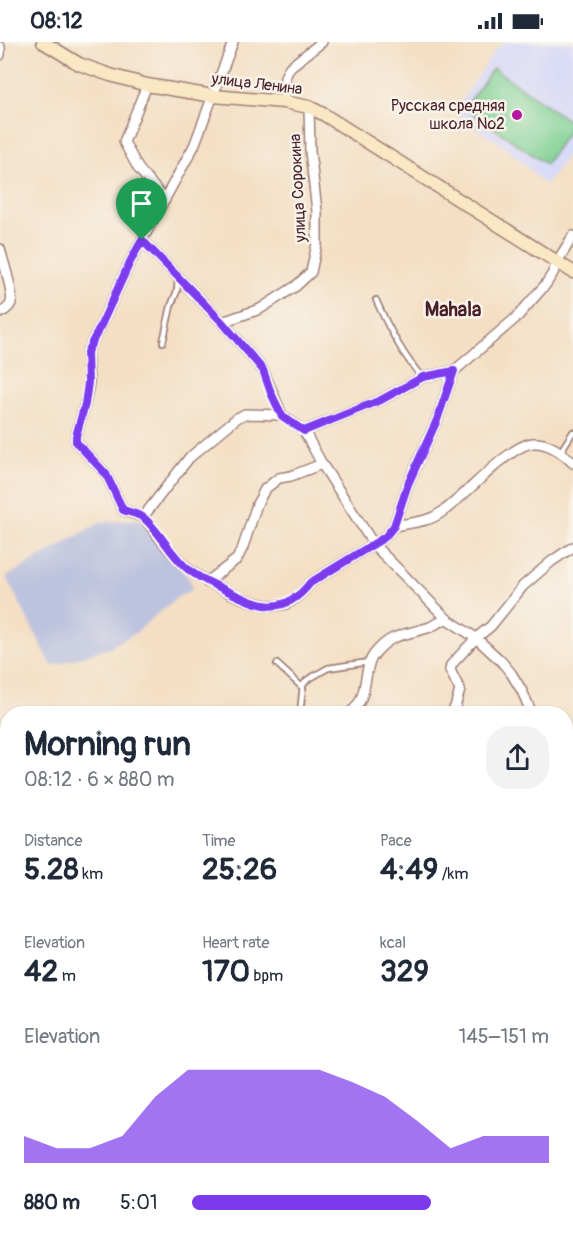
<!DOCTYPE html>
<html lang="en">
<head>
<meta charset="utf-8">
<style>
	body { margin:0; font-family:Pangolin,sans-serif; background:#f2f2f3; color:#1f2937; height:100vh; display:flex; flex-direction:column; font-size:22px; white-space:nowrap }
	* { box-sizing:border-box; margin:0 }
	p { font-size:20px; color:#747a83 }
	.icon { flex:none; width:33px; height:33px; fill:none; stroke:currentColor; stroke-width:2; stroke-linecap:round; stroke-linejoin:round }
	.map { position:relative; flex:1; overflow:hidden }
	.sheet { position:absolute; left:0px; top:664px; width:573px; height:532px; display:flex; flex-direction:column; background:#fff; border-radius:24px 24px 0 0; box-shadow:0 2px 4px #0004 }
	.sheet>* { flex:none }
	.pin { position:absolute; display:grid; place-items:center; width:51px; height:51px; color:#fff; margin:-62px -26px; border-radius:50% 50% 50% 0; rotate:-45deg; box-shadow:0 0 6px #0007 }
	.pin .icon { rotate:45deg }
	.round { display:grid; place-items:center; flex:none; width:63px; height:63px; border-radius:24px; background:#f2f2f3 }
	.summary { display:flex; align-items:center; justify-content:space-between; height:102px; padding:0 24px }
	h1 { font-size:33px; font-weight:700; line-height:45px }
	.metrics { display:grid; grid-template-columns:repeat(3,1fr); gap:9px; height:102px; padding:6px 24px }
	.metrics div { display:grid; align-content:center }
	.metrics b { font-size:30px; font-weight:700 }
	.metrics small { font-size:16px; font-weight:400 }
	.metrics p { font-size:16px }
	.chart { height:168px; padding:12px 24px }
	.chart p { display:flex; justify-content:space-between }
	.chart svg { width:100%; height:108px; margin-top:6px; fill:#7c3aed; opacity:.7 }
	ul { padding:0 24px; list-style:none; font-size:20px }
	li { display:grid; grid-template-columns:96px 72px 1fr; align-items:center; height:45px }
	li i { height:15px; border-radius:8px; background:#7c3aed }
	.status { display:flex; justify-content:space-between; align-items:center; height:42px; padding:0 30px; background:#fff; direction:ltr }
	.status svg { height:16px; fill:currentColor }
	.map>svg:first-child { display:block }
</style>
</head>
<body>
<div class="status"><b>08:12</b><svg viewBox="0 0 49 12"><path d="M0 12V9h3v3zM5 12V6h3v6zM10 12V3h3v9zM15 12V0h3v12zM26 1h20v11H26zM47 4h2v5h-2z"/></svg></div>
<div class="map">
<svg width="573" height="1196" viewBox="0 0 573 1196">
	<rect width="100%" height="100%" fill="#f7f3e8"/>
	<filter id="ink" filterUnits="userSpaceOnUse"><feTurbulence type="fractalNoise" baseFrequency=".0167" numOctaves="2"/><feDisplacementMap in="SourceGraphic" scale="12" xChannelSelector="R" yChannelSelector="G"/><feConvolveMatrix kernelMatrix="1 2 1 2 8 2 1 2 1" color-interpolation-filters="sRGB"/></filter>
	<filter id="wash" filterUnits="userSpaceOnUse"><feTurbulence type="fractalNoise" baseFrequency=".008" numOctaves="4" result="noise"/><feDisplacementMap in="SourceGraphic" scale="24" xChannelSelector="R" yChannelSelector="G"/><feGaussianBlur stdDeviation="1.35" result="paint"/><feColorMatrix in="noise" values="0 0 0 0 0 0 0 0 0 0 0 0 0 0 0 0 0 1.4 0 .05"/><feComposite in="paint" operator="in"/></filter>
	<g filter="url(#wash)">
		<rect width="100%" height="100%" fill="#f4dfc4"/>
		<polygon fill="#d5d8f9" points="504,0 573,0 573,103 551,137 544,142 520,118 498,100 475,86 457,71 458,61 461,60 498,4 500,6"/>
		<polygon fill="#bdc3de" points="140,478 190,538 192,548 179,554 134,592 110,605 52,624 6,535 101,480"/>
		<polygon fill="#7cd093" stroke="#63785f" stroke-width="1.5" points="493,26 573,82 546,122 465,66"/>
		<polygon fill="#65b27d" stroke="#586854" stroke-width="1.5" points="115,1190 161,1190 161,1196 131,1196"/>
	</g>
	<g filter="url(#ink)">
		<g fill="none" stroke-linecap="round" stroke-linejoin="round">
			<g stroke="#9f7f78" stroke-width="8">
				<g id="lane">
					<path d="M376,258C388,285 402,313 422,335"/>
					<polyline points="163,300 171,264 177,249 178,236"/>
					<polyline points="561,409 573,390"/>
					<polyline points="277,622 303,646"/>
					<polyline points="300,672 303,643 307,638 328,626 369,620"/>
				</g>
			</g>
			<g stroke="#9f7f78" stroke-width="12">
				<g id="street">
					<polyline points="0,5 0,13"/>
					<polyline points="147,43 124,100 138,126 165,158"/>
					<polyline points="284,60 285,35 290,25 322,0"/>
					<polyline points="142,198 222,280 263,328 282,373 304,389 322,422 374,503 447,577 476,596 501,619 511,631 522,649 532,672"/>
					<path d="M0,207C3,219 14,251 11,261C9,266 4,269 0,271"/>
					<polyline points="222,280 260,267 296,244 311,230 317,202 317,169 310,109 309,65"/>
					<polyline points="304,389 381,358 423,335 454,329 517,275 546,242 553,231 557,220 573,194"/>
					<polyline points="143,475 123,468 106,432 76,400 76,394 85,362 89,341 87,310 101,283 130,220 194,104 233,0"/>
					<path d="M143,475C159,494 174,517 195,532C217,545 260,570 286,562C296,558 304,549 310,541L385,495L394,484L408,442L437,378L454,329"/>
					<polyline points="143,475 189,416 237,376 245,372 282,373"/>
					<path d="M394,484C412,480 427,481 442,470C464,456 509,403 533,401C549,400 562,410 573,421"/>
					<polyline points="207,540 237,517 243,505 257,462 265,447 279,436 291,434 322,422"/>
					<path d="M348,672C372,657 360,627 376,610C393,590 408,593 430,585C436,582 441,579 447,577"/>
					<polyline points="450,672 455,665 460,648 450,628 451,623 476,596 491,584 523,544 552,519 573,505"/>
					<polyline points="566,743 573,771"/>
					<polyline points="566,1067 573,1076"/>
				</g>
			</g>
			<g stroke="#9f7f78" stroke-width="15">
				<polyline id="secondary" points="43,0 79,22 110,33 147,43 213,54 284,60 309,65 323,72 573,230"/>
			</g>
			<use href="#lane" stroke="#fff" stroke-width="4.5"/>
			<use href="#street" stroke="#fff" stroke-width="9"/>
			<use href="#secondary" stroke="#fae7c3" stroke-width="12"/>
		</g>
	</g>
	<g fill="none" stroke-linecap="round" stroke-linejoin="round" filter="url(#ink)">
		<g stroke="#fff" stroke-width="12">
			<path id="route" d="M142,198L222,280L263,328L271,351L282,374L304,389L381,358L423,335L454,329L437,378L408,442L394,484L385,495L310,541C283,576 259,564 225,548C213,542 200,537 189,528C171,514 161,491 144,476C139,472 129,470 123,468L106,432L76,400V394L85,362L88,341L87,310L101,283L130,220Z"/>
		</g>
		<use href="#route" stroke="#7c3aed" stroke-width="8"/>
	</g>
	<circle fill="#b5179e" stroke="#f7f3e8" stroke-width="2" cx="517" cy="73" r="6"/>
	<g text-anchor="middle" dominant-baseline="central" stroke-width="5" stroke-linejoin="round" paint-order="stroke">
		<g font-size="16" fill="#4a1f2b" stroke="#f7f3e8">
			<text transform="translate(257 42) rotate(7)">улица Ленина</text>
			<text transform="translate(298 146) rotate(-93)">улица Сорокина</text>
		</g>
		<g font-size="16" fill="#4a1f2b" stroke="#f7f3e8" text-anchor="end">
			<text x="505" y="64">Русская средняя<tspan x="505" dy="18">школа №2</tspan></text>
		</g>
		<g font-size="20" font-weight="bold" fill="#4a1f2b" stroke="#f7f3e8">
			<text x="453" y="267">Mahala</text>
		</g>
	</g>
</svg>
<div class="pin" style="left:142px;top:198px;background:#1e9e55"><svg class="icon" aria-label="arrive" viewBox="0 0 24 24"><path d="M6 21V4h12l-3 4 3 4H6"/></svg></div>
<section class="sheet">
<div class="summary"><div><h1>Morning run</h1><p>08:12 · 6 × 880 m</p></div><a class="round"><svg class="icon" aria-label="share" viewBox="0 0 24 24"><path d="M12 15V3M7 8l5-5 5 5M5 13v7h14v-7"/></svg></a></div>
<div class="metrics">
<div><p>Distance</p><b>5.28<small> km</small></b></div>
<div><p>Time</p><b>25:26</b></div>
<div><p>Pace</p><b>4:49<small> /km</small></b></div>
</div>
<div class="metrics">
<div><p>Elevation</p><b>42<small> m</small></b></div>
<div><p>Heart rate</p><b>170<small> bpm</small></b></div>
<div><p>kcal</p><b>329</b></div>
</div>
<div class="chart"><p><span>Elevation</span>145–151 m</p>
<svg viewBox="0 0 160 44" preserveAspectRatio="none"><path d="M0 44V33L10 38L20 38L30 33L40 17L50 6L60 6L70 6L80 6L90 6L100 11L110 17L120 27L130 38L140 33L150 33L160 33V44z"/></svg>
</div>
<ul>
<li><b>880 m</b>5:01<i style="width:67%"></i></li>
</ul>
</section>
</div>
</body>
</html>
